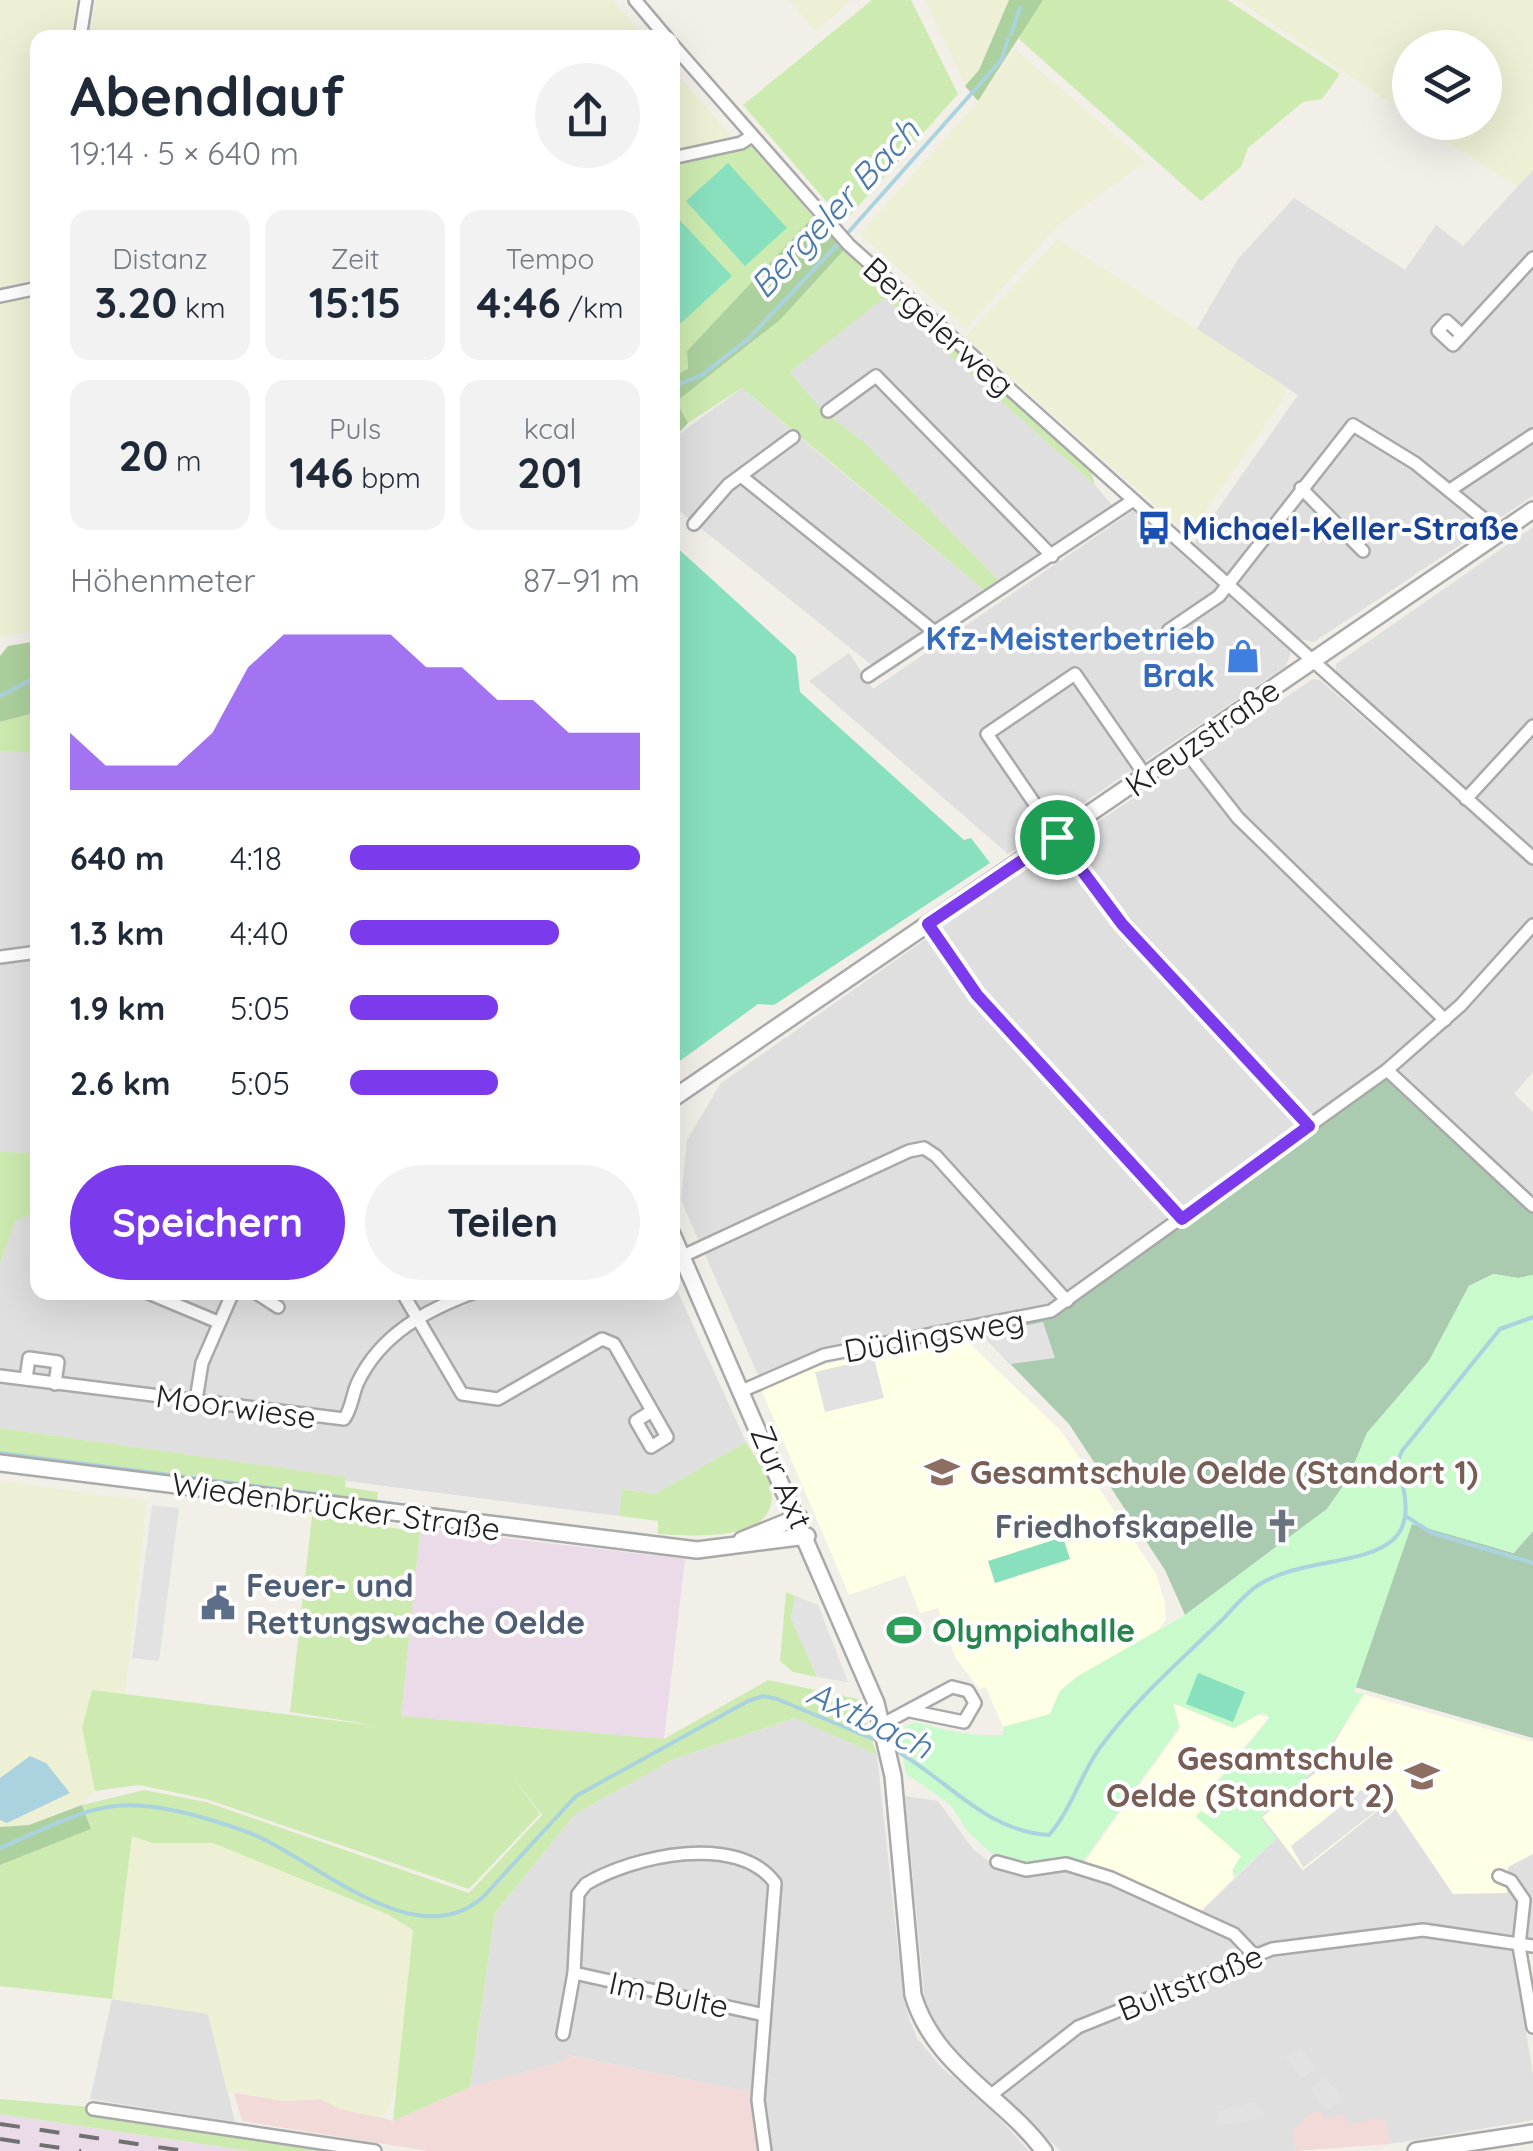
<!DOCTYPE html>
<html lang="de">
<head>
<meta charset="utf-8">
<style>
	body { margin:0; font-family:Quicksand,sans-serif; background:#f2f2f3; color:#1f2937; height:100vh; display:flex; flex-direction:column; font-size:38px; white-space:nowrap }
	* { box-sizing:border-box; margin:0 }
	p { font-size:32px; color:#747a83 }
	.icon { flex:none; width:55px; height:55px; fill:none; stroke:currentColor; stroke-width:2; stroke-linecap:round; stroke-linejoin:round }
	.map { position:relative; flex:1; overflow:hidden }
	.panel { position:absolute; left:30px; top:30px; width:650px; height:1270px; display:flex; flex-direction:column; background:#fff; border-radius:20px; box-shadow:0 10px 40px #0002 }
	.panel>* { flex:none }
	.buttons { position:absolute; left:1392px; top:30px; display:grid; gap:20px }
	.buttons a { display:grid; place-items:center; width:110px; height:110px; border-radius:50%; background:#fff; box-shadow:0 10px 40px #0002; font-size:50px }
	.pin { position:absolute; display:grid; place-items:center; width:85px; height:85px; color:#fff; margin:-42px; border:5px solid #fff; border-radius:50%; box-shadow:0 2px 10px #0007 }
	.round { display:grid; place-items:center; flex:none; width:105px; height:105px; border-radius:52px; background:#f2f2f3 }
	.headline { display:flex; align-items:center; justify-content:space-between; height:170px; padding:0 40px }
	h1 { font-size:55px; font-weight:700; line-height:75px }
	.stats { display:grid; grid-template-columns:repeat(3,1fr); gap:15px; height:170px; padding:10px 40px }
	.stats div { display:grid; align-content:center; border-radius:20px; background:#f2f2f3; text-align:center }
	.stats b { font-size:42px; font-weight:700 }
	.stats small { font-size:28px; font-weight:400 }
	.stats p { font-size:28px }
	.chart { height:280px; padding:20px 40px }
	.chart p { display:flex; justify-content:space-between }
	.chart svg { width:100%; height:180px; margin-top:10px; fill:#7c3aed; opacity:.7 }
	.cta { display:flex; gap:20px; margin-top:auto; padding:20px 40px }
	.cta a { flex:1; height:115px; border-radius:60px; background:#7c3aed; color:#fff; font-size:40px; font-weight:700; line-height:115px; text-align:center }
	.cta a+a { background:#f2f2f3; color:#1f2937 }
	ul { padding:0 40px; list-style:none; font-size:32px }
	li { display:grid; grid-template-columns:160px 120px 1fr; align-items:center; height:75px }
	li i { height:25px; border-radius:12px; background:#7c3aed }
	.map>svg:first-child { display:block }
</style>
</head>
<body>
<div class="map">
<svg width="1533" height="2151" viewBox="0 0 1533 2151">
	<rect width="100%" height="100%" fill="#f2efe9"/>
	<g fill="#e0dfdf">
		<polygon points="1533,170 1533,496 1314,642 1298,639 1192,546 1298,395 1196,330 1238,259 1294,198 1405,270 1436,225 1463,246"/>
		<polygon points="885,296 1095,485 1112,505 999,581 866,444 821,409 790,372"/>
		<polygon points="742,388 827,460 984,590 873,666 673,506 672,439"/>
		<polygon points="1133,511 1291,652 1286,666 1008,854 809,681 849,653 873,689"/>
		<polygon points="1533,527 1533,850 1336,673 1336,664"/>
		<polygon points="1313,679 1320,680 1533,867 1533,1072 1514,1094 1533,1112 1533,1200 1388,1062 1047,1305 825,1348 758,1375 681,1200 687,1140 721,1083 1004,884"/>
		<polygon points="0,751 37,753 37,1153 0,1152"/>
		<polygon points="37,1211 38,1292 453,1292 462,1307 486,1293 672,1292 673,1281 746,1442 655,1494 622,1489 619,1516 346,1481 345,1477 0,1428 0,1264 15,1221"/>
		<polygon points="1364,1694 1533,1743 1533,1939 1423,1925 1254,1949 1236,1930 1198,1915 1276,1838 1260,1818 1263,1814 1338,1750 1333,1741"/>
		<polygon points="796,1718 877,1755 903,1996 910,2021 917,2038 942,2068 985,2103 1029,2151 773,2151 763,2089 751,2092 567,2055 565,2061 470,2087 495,1913 575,1814 674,1759"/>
		<polygon points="905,1796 938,1801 973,1849 995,1866 1066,1868 1109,1882 1232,1938 1242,1954 1076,2023 992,2087 953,2052 926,2013"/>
		<polygon points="1422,1935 1513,1951 1533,2075 1533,2120 1390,2144 1386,2122 1346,2124 1323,2118 1322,2112 1294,2130 1295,2151 1061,2151 999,2094 1081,2030 1255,1957"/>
		<polygon points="112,1999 209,2014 235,2122 90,2099"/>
	</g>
	<g fill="#f2dad9">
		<polygon points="566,2055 751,2092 758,2151 428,2151 242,2121 234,2093 286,2101 320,2099 393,2121 470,2087 564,2061"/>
		<polygon points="1322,2111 1324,2118 1344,2114 1346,2124 1380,2118 1386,2122 1390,2144 1295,2151 1294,2130 1308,2114"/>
	</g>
	<g fill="#ebdbe8">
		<polygon points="435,1530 685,1559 664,1739 401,1716 420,1532"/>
		<polygon points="0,2114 241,2150 249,2151 0,2151"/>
	</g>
	<g fill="#ffffe5">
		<polygon points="968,1342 1062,1432 1156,1574 1165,1603 1166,1619 1154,1636 1078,1676 1060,1691 1050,1714 1003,1727 986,1687 979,1689 955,1657 938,1608 920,1613 905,1575 849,1595 761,1389 814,1367 893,1349 910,1351"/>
		<polygon points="1363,1694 1533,1742 1533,1854 1508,1867 1507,1893 1453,1894 1390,1801 1303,1870 1262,1817 1340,1752 1335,1741"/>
		<polygon points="1174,1704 1234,1729 1256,1715 1269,1717 1214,1784 1229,1799 1213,1819 1201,1810 1195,1816 1241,1856 1231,1871 1234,1878 1198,1913 1084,1863 1180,1729"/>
	</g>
	<g fill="#eef0d5">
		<polygon points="0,0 77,0 71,37 38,38 35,279 0,287"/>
		<polygon points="96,0 612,0 645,37 90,37"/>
		<polygon points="789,0 851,0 816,32"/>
		<polygon points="925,0 1009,0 979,70 965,86"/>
		<polygon points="1237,0 1533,0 1533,170 1517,187 1420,123 1485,122 1485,48 1410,48 1410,116"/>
		<polygon points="1015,49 1146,162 1058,225 966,329 860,234 978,101"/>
		<polygon points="672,69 730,134 730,139 673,152"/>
		<polygon points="1058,239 1285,386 1286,395 1189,535 965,337"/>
		<polygon points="34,296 37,630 0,636 0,302"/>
		<polygon points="0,1481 147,1501 125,1694 92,1690 82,1728 95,1791 82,1805 29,1825 5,1828 0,1827"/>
		<polygon points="132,1835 152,1843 213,1842 387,1914 413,1930 398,2080 387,2114 376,2117 340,2109 320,2099 286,2101 227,2091 208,2014 112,1999"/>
	</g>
	<g fill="#cdebb0">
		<polygon points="872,0 911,0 958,94 844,222 743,105"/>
		<polygon points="1043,0 1227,0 1340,74 1322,99 1303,102 1248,148 1241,167 1201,201 1019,39 1028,17"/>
		<polygon points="753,145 813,217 687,351 688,369 673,376 673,162"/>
		<polygon points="844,250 1091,471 1095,485 885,297 790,372 821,409 866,444 999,581 984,590 742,388 688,423 675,403 780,320"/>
		<polygon points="37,712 37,753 0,751 0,722"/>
		<polygon points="0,1152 37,1153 38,1211 15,1221 0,1264"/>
		<polygon points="0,1428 346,1477 345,1487 378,1492 377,1502 0,1458"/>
		<path d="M746,1442C753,1454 766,1470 770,1484C786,1544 692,1536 658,1534V1521L619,1516L622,1489L655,1494Z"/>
		<polygon points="312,1516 420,1532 401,1716 664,1739 768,1680 858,1699 877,1755 795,1718 674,1759 575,1814 495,1913 470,2087 393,2121 413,1930 387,1914 213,1843 152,1843 132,1836 112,1999 0,1986 0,1865 91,1829 82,1805 144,1790 206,1802 469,1893 542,1815 512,1776 540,1814 469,1889 206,1799 139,1785 95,1791 82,1728 92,1690 379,1726 290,1712"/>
		<polygon points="786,1592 795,1596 791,1618 817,1677 793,1672 780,1661"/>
		<polygon points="0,2099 90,2107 339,2151 249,2151 0,2114"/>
	</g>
	<g fill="#add19e">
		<polygon points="1009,0 1043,0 978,101 965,86 979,70"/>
		<polygon points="813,217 844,250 780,320 676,402 688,423 673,439 673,376 688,369 687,351"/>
		<polygon points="37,641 37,712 0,722 0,656 8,646"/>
		<polygon points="82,1805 91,1829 0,1865 0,1827 29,1825"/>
	</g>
	<g fill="#aacbaf">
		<polygon points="1388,1077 1533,1214 1533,1275 1518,1278 1493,1274 1469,1286 1429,1361 1367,1433 1348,1479 1327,1509 1185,1615 1165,1570 1069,1424 979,1332 1055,1317"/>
		<polygon points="1412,1523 1513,1553 1533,1531 1533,1738 1355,1687"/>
	</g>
	<path fill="#c8facc" d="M1494,1274L1518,1278L1533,1275V1531L1514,1553L1412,1524L1354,1693L1364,1694L1333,1741L1338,1750L1263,1813L1261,1818L1276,1838L1235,1877L1233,1870L1241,1856L1196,1817L1201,1811L1214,1819L1230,1799L1216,1785L1270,1718L1263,1712L1234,1728L1173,1703L1179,1727L1081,1864L1028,1867L998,1859L968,1832L950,1804L906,1774L898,1730L915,1722C943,1730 973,1737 1003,1735V1727L1050,1714L1060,1691L1078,1676L1185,1615L1327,1509L1348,1479L1367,1433L1429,1361L1469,1286Z"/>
	<g fill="#88e0be">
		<polygon points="728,163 787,228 745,266 686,201"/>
		<polygon points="673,213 732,276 681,323 673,314"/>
		<polygon points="673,544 796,656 800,692 964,840 971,838 990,863 774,1005 758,1004 673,1066"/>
		<polygon points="1063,1537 1070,1559 995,1583 988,1561"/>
		<polygon points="1198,1673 1245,1692 1233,1722 1186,1704"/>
	</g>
	<g fill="#e2e2e2">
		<polygon points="1043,1322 1055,1358 1011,1364 985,1339 993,1332"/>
		<polygon points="874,1358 884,1398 825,1412 815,1372"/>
		<polygon points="152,1505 179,1508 159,1661 132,1658"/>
		<polygon points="795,1596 818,1605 848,1682 817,1677 791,1618"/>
		<polygon points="1370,1783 1386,1803 1303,1868 1291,1846"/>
		<polygon points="1300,2046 1317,2068 1302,2079 1285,2057"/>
		<polygon points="1325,2077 1343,2099 1327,2111 1310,2089"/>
		<polygon points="1255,2102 1266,2116 1218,2126 1217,2111"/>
	</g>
	<polygon fill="#aad3df" points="30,1756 46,1763 70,1793 7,1823 0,1820 0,1778"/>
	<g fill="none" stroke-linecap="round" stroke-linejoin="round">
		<g stroke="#aad3df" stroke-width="4">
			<polyline points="1011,34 1020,8"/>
			<polyline points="846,235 1002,59 1008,39"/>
			<polyline points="672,387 702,375 747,340 840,242"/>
			<polyline points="0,696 38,676"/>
			<polyline points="0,1453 549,1524"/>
			<polyline points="1407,1517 1432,1533 1533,1563"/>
			<polyline points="593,1530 624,1533"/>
			<path d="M891,1748C945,1776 983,1831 1049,1835C1071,1810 1080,1776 1099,1749C1133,1702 1180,1661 1221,1621C1233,1609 1246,1592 1260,1584C1321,1546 1441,1580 1396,1465L1402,1451L1500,1329L1533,1317"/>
			<path d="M0,1848C35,1834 77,1810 115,1806C156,1801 212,1819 250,1833C314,1858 417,1959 484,1896L576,1796L748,1701L763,1696L777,1699L878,1741"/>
		</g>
		<g stroke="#a9a9a9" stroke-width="16">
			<g id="minor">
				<polyline points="635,0 667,38"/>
				<polyline points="80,38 86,0"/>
				<polyline points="672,44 849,245 1533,858"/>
				<polyline points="672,158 741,143 752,136"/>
				<polyline points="0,296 38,288"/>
				<polyline points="1462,335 1447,321 1438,331 1453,345 1533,258"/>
				<polyline points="828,411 876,376 1052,556"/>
				<polyline points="741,476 936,633"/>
				<polyline points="1301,488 1363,551"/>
				<polyline points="1450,490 1533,435"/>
				<polyline points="694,524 728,485 793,437"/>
				<polyline points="1169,630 1219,596 1353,425 1415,463 1500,532"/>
				<polyline points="868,676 1132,501"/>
				<polyline points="1184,749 1238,818 1445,1020"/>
				<polyline points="1145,775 1075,674 987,734 1093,889 1309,1125"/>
				<polyline points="1466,799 1533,726"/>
				<polyline points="928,925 977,995 1182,1219"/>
				<polyline points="0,957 38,952"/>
				<polyline points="1387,1070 1533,1206"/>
				<polyline points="685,1255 909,1151 924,1148 936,1156 1067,1301"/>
				<polyline points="146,1292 218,1322"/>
				<polyline points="255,1292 278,1307"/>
				<polyline points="402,1292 462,1394 498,1399 602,1339 614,1344 667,1437 651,1447 636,1421 652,1411"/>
				<path d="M0,1376L344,1419C352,1409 352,1394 358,1382C381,1334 426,1310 475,1292"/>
				<polyline points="26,1379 29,1358 58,1362 55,1384"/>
				<polyline points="744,1390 824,1355 1051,1311 1387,1070 1461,1005 1533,925"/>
				<polyline points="196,1400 202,1363 233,1292"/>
				<polyline points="883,1724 952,1687 968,1691 975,1703 964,1722 910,1711"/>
				<polyline points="997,1862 1026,1870 1066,1864 1111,1878 1234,1934 1253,1954"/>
				<polyline points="1499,1876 1511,1881 1524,1900 1519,1946 1533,2027"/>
				<polyline points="574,1973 764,2015"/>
				<path d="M563,2034L574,1973L578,1894L586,1884C633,1856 738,1832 775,1883L758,2100L765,2151"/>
				<polyline points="991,2095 1078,2027 1272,1949 1423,1930 1533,1946"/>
				<polyline points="93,2109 375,2151"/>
			</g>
		</g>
		<g stroke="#a9a9a9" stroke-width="20">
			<g id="tertiary">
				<polyline points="672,1099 1533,510"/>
				<path d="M672,1234L876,1703L893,1776L913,1995C934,2066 1002,2095 1044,2151"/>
				<polyline points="0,1463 697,1550 807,1536"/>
				<polyline points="742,1540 799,1517"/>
				<polyline points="1416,2151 1533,2133"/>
			</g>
		</g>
		<use href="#minor" stroke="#fff" stroke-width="11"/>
		<use href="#tertiary" stroke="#fff" stroke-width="15"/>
		<g stroke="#707070" stroke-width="4" stroke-dasharray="20 20" stroke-linecap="butt">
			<polyline points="0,2124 185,2151"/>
			<polyline points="0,2139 81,2151"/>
		</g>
	</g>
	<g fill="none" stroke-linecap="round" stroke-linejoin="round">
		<g stroke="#fff" stroke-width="20">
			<polygon id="route" points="1057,837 1122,924 1309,1126 1182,1219 977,995 928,924"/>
		</g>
		<use href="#route" stroke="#7c3aed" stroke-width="12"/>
	</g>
	<defs>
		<g id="bus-bare" transform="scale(2.7)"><path d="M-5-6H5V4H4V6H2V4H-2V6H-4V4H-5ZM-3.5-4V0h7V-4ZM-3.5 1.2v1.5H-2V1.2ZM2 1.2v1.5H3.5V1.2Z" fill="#1a4fb4" stroke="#fff" stroke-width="2.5" paint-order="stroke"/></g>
		<g id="shop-bare" transform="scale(2.7)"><path d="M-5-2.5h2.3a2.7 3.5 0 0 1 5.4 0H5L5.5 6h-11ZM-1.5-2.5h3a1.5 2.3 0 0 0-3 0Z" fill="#3f7fe0" stroke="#fff" stroke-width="2.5" paint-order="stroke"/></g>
		<g id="school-bare" transform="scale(2.7)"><path d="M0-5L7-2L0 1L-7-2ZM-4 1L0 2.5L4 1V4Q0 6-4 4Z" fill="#8d6e63" stroke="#fff" stroke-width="2.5" paint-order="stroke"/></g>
		<g id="church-bare" transform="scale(2.7)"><path d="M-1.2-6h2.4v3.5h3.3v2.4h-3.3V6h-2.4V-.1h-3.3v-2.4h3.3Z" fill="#6b7280" stroke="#fff" stroke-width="2.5" paint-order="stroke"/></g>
		<g id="civic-bare" transform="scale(2.7)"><path d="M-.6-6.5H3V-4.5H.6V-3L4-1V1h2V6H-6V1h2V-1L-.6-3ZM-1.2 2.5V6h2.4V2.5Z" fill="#5c6f8a" stroke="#fff" stroke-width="2.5" paint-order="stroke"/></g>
		<g id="stadium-bare" transform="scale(2.7)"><path d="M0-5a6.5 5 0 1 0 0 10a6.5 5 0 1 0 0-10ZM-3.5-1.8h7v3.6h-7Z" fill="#2e9e5b" stroke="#fff" stroke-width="2.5" paint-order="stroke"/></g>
	</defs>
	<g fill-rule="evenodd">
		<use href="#bus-bare" x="1154" y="528"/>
		<use href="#shop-bare" x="1243" y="656"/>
		<use href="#school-bare" x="942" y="1472"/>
		<use href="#church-bare" x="1282" y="1526"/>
		<use href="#civic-bare" x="218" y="1603"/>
		<use href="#stadium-bare" x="904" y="1630"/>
		<use href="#school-bare" x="1422" y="1776"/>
	</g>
	<g text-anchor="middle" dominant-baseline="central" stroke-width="8" stroke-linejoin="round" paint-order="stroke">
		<g font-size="32" fill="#222" stroke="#fff">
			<text transform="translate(939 326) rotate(42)">Bergelerweg</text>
			<text transform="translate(1202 737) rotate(-35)">Kreuzstraße</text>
			<text transform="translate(934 1335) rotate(-10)">Düdingsweg</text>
			<text transform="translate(236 1406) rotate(8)">Moorwiese</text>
			<text transform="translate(782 1477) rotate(67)">Zur Axt</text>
			<text transform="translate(336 1506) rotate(8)">Wiedenbrücker Straße</text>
			<text transform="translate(1190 1982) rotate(-22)">Bultstraße</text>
			<text transform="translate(669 1994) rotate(12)">Im Bulte</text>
		</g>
		<g font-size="32" font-weight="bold" fill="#164399" stroke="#fff" text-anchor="start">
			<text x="1182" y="528">Michael-Keller-Straße</text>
		</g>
		<g font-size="32" font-weight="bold" fill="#366cbe" stroke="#fff" text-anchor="end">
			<text x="1215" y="638">Kfz-Meisterbetrieb<tspan x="1215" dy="37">Brak</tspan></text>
		</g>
		<g font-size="32" font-weight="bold" fill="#785e54" stroke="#fff" text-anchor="start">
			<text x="970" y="1472">Gesamtschule Oelde (Standort 1)</text>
			<text x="1394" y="1758" text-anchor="end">Gesamtschule<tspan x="1394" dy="37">Oelde (Standort 2)</tspan></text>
		</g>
		<g font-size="32" font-weight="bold" fill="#5b616d" stroke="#fff" text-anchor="end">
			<text x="1254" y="1526">Friedhofskapelle</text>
		</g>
		<g font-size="32" font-weight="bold" fill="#4e5e75" stroke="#fff" text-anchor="start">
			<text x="246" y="1585">Feuer- und<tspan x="246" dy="37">Rettungswache Oelde</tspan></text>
		</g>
		<g font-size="32" font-weight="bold" fill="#27864d" stroke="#fff" text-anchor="start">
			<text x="932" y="1630">Olympiahalle</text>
		</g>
		<g font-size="35" font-style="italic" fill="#4a7aab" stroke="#fff">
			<text transform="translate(834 208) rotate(-47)">Bergeler Bach</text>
			<text transform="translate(870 1719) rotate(26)">Axtbach</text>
		</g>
	</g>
</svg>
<div class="buttons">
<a><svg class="icon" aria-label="layers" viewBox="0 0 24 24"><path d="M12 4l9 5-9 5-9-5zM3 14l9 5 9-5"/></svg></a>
</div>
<div class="pin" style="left:1057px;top:837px;background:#1e9e55"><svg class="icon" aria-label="arrive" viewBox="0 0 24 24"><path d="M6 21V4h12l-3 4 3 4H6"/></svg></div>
<section class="panel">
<div class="headline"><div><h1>Abendlauf</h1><p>19:14 · 5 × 640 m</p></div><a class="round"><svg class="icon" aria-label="share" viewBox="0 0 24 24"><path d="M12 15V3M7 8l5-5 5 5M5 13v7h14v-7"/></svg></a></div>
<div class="stats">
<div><p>Distanz</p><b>3.20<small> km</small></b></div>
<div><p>Zeit</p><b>15:15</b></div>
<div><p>Tempo</p><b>4:46<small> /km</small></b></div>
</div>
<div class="stats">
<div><b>20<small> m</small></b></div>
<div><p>Puls</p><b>146<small> bpm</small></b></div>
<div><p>kcal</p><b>201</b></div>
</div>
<div class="chart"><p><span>Höhenmeter</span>87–91 m</p>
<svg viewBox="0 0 160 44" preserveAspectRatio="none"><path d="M0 44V30L10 38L20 38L30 38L40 30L50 14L60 6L70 6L80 6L90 6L100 14L110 14L120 22L130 22L140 30L150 30L160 30V44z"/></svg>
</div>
<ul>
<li><b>640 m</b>4:18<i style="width:100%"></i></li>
<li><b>1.3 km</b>4:40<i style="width:72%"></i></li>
<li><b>1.9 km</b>5:05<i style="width:51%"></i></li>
<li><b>2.6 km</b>5:05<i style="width:51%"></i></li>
</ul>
<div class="cta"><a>Speichern</a><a>Teilen</a></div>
</section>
</div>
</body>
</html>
